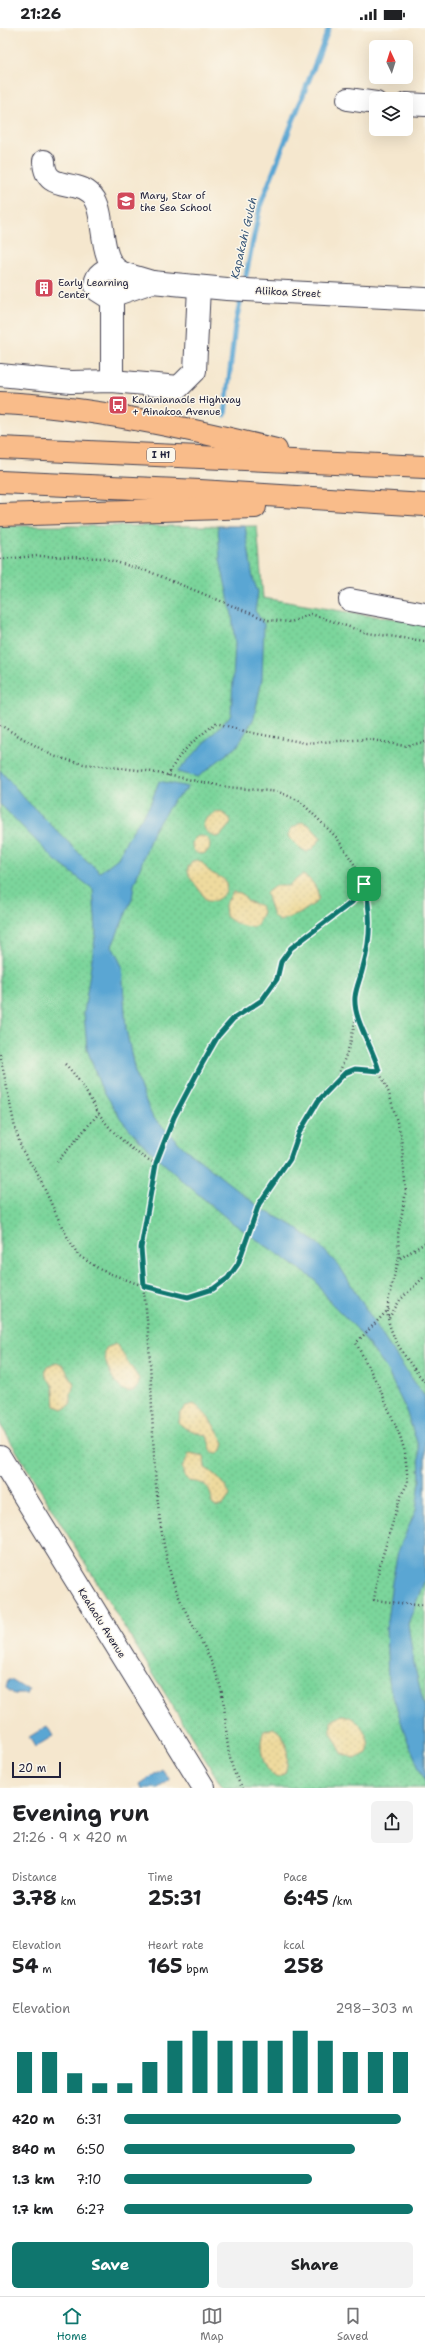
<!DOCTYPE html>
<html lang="en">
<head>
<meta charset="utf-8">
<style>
	body { margin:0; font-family:"Shantell Sans",sans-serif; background:#f2f2f2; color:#202124; height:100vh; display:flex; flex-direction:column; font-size:15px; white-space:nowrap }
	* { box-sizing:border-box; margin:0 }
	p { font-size:13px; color:#757577 }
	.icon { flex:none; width:22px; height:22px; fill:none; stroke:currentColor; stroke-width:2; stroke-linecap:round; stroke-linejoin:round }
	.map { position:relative; height:1760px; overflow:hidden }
	.drawer { display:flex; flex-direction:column; background:#fff; flex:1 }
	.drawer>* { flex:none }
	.needle { width:26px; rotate:356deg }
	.fabs { position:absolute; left:369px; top:12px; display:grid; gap:8px }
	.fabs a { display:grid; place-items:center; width:44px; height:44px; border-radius:6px; background:#fff; box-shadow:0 4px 16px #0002; font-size:20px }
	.scale { position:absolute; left:12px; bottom:10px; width:49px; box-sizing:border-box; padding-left:4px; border:2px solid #22223b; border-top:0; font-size:11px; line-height:14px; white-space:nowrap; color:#22223b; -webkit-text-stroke:3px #fbf7ec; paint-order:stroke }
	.pin { position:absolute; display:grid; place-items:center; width:34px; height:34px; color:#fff; margin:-17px; border-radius:8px; box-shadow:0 2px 6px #0006 }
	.round { display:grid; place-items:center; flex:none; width:42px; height:42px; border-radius:6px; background:#f2f2f2 }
	.overview { display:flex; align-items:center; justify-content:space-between; height:68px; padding:0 12px }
	h1 { font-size:22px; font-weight:700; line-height:30px }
	.metrics { display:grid; grid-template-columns:repeat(3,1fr); gap:6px; height:68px; padding:4px 12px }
	.metrics div { display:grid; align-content:center }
	.metrics b { font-size:20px; font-weight:700 }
	.metrics small { font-size:11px; font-weight:400 }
	.metrics p { font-size:11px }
	.chart { height:112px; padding:8px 12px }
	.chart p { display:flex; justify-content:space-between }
	.chart svg { width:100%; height:72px; margin-top:4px; stroke:#0f766e; stroke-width:6 }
	.button { display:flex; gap:8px; margin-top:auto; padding:8px 12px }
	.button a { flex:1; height:46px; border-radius:6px; background:#0f766e; color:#fff; font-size:16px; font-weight:700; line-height:46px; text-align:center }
	.button a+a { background:#f2f2f2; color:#202124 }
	ul { padding:0 12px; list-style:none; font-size:13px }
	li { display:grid; grid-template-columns:64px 48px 1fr; align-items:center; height:30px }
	li i { height:10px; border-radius:5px; background:#0f766e }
	.status { display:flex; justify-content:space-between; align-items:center; height:28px; padding:0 20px; background:#fff; direction:ltr }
	.status svg { height:11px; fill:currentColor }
	.tabs { display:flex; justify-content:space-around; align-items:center; height:56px; border-top:1px solid #e0e0e0; background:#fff; font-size:11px; color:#757577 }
	.tabs a { display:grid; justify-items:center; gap:2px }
	.tabs .on { color:#0f766e }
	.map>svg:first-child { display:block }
</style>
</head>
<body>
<div class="status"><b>21:26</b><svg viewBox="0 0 49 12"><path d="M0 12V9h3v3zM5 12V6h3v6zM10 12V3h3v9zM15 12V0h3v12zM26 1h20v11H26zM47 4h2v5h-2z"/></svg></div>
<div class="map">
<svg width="425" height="1760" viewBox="0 0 425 1760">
	<defs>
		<pattern id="grass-dots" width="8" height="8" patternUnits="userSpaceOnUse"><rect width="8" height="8" fill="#7cd59b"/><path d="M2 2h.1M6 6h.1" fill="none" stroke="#6bb786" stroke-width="1.8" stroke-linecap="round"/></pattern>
		<pattern id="sand-dots" width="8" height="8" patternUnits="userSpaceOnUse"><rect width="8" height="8" fill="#eeda9e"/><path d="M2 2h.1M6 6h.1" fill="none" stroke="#ccbb89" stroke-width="1.8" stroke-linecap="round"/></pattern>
	</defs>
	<rect width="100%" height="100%" fill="#fbf7ec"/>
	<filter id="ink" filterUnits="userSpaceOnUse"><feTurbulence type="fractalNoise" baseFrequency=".025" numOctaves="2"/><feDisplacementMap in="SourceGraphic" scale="8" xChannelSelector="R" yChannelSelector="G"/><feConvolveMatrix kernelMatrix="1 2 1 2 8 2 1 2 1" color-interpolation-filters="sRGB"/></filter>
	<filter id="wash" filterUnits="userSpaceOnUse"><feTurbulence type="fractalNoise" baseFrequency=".012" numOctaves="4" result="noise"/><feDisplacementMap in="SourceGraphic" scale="16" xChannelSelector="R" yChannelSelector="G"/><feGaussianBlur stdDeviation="0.9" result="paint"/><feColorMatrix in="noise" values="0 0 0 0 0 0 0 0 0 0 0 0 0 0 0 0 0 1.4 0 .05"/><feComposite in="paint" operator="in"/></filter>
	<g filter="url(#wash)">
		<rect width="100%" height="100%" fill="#f5e7ce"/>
		<polygon fill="url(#grass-dots)" stroke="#4f7c6b" points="0,498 257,498 263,570 365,587 425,594 425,1760 223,1760 0,1396"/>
		<g fill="url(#sand-dots)" stroke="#887e6c">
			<polygon points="216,784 223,785 229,790 231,795 220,808 215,809 206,803 203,797 206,791"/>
			<polygon points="302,794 309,797 321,810 313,820 307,824 300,820 288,808 291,801"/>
			<circle cx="201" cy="817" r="9"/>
			<path d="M197,832C204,834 204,839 209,843C217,850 229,848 226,863C221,870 213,876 205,872C201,859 186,851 188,839L192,833Z"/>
			<path d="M302,847C312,850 320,863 318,873L299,886L280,893L273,888L266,865L275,858H288Z"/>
			<path d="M233,864L241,865L247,873L261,878L263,884L257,897C247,902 234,895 226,888L225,877Z"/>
			<path d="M116,1316L139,1351C139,1356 138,1359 134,1362C119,1372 100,1331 106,1320Z"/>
			<path d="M57,1334L63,1337L74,1356L71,1366V1376L64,1381L55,1378C54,1372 55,1364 53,1358C48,1349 43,1349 47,1338Z"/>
			<path d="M194,1376C207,1385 217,1401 224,1415L222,1422L218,1425L212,1424L207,1408L185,1400L179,1395L180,1385L186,1378Z"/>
			<path d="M190,1425L204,1428L205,1440C217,1447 223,1455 230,1467L223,1477L216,1479L212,1476C211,1457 206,1455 189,1453L184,1448L182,1439Z"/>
			<path d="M343,1687C358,1689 373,1710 367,1725L355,1731L342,1725L331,1704V1693Z"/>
			<path d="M273,1700C288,1707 290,1731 285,1745L278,1750C263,1745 257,1716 264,1703Z"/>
		</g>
		<g fill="#5aa6d3" stroke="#3e6487">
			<polygon points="218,498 245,498 253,551 258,564 255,583 264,596 262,651 254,690 238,717 198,749 177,744 231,687 235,616 232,587 220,532"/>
			<polygon points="0,742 25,771 86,832 100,844 118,830 127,811 150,777 159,753 188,759 173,773 153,803 134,857 132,871 112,918 122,938 126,1001 136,1049 152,1088 184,1120 263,1182 292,1197 318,1216 340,1239 391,1321 425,1369 425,1551 408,1596 414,1636 425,1681 425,1754 406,1709 388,1653 386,1601 392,1554 398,1523 416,1482 420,1453 419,1420 405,1380 386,1340 357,1301 331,1275 314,1251 230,1193 178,1149 139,1112 121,1091 100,1057 87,1021 84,985 96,903 93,861 55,832 0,776"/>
			<polygon points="8,1652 11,1652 24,1660 30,1661 27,1666 14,1666 6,1660"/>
			<polygon points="47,1698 53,1708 35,1719 29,1709"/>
			<polygon points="162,1741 170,1752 158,1760 142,1760 140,1756"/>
		</g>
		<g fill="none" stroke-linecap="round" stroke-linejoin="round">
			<g stroke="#5aa6d3" stroke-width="5">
				<polyline points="244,257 260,178 329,0"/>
				<polyline points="225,387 235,298 242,266"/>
			</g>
		</g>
	</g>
	<g filter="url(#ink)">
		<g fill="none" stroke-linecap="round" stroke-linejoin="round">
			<g stroke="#424051" stroke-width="24">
				<g id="minor">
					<polyline points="348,71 376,75"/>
					<polyline points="406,76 425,77"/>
					<path d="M44,133C45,168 80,147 95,172C106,191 98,236 123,245"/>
					<path d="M108,241L112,242L152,254L108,269L97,262C93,252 98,245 108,241Z"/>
					<polyline points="152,254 227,261 425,271"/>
					<polyline points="0,347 71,354 112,353 179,359 195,343 199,259"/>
					<polyline points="112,353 112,269"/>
					<polyline points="350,572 425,586"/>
					<polyline points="0,1429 204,1760"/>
				</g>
			</g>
			<g stroke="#424051" stroke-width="24">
				<g id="highway">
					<path d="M0,375C91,379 187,400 276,422"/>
					<polyline points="0,420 425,439"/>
					<polyline points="0,454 200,463 425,477"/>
					<polyline points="0,487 255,479"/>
				</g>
			</g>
			<g stroke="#424051" stroke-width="2.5" stroke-dasharray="1 3" stroke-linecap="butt">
				<polyline points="0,531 37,528 102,530 150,544 267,592 291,594 311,586 367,605 425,613"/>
				<polyline points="0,697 53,728 83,736 147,743 227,759 279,764 300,773 337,810 354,836 364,856 369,873 369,918 355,968 356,988 364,1001 379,1043 389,1065 401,1108 406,1164 398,1206 399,1231"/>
				<path d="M168,748C178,724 196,711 216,695L248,704L306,715L368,711L404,718L425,714"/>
				<path d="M0,1026L15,1100L22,1122L37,1145L64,1203L78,1227L101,1242L143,1258C157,1352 146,1450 170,1544C181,1585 210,1619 221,1661C229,1693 222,1732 243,1760"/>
				<path d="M65,1036C80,1051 87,1066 98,1084C108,1101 137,1129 156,1135L141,1220L143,1258L188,1269L213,1261L228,1250L238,1236L259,1176L290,1131L299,1105L318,1073L345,1045L355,1041L379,1043"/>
				<polyline points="337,1051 350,1016 356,989"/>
				<polyline points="57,1134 99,1085"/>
				<polyline points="156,1135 184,1068 218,1008 233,991 262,972 277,951 281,934 291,920 352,874 364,856"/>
				<path d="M425,1215L399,1231C394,1249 386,1271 388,1290C391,1311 411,1338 425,1354"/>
				<polyline points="389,1281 356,1315 380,1361 400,1408 405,1424 408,1454 400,1470 379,1540 374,1572 425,1578"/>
				<polyline points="389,1290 400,1272 425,1248"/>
			</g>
			<use href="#minor" stroke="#fff" stroke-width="22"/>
			<use href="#highway" stroke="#f9bc8a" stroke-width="22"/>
		</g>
	</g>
	<g fill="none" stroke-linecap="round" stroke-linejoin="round" filter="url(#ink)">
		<g stroke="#fff" stroke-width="8">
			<path id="route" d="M364,856C372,884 371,911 363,939C361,949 356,959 355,969C353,992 373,1019 379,1043L355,1041L345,1045L318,1073L299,1105L290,1131L259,1176L238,1236L228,1250L213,1261L188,1269L144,1258L141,1220L156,1135L174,1089L202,1036L218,1008L233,991L262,972L277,951L281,934L291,920L352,874Z"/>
		</g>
		<use href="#route" stroke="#0f766e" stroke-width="5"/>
	</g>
	<defs>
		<g id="school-square" transform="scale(1)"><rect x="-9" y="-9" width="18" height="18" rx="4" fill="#d1495b" stroke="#fbf7ec"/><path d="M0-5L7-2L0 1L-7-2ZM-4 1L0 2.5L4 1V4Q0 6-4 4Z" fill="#fff"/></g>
		<g id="building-square" transform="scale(1)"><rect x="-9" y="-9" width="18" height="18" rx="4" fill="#d1495b" stroke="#fbf7ec"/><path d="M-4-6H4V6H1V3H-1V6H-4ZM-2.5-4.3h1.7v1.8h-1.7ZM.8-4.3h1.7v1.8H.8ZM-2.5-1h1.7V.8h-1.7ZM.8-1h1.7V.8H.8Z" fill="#fff"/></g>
		<g id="bus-square" transform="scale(1)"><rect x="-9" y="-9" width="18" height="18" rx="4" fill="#d1495b" stroke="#fbf7ec"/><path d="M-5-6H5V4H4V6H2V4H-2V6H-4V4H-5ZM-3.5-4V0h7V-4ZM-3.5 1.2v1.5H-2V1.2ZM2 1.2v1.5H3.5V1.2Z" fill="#fff"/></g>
	</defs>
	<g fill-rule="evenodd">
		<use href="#school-square" x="126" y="173"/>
		<use href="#building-square" x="44" y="260"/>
		<use href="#bus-square" x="118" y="377"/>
	</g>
	<g text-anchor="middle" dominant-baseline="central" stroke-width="3" stroke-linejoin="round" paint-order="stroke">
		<rect fill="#fbf7ec" stroke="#636270" stroke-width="1" x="147" y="420" width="28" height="14" rx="3"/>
		<g font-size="9" font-weight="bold" fill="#22223b">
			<text x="161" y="427">I H1</text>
		</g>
		<g font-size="10" fill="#22223b" stroke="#fbf7ec" text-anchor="start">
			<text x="140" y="167">Mary, Star of<tspan x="140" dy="12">the Sea School</tspan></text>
			<text x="58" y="254">Early Learning<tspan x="58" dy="12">Center</tspan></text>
			<text x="132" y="371">Kalanianaole Highway<tspan x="132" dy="12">+ Ainakoa Avenue</tspan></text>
		</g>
		<g font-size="10" fill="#22223b" stroke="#fbf7ec">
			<text transform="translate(288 264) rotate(3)">Aliikoa Street</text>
			<text transform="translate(102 1595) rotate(58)">Kealaolu Avenue</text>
		</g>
		<g font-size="11" font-style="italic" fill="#385778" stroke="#fbf7ec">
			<text transform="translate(244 210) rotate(-77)">Kapakahi Gulch</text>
		</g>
	</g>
</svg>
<div class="fabs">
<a><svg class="needle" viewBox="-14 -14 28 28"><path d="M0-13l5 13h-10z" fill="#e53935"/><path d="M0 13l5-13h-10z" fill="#757577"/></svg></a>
<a><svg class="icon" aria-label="layers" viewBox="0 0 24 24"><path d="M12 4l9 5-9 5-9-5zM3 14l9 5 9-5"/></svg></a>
</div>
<div class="scale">20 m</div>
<div class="pin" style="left:364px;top:856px;background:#1e9e55"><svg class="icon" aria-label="arrive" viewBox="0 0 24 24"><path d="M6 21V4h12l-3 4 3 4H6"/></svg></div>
</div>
<section class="drawer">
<div class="overview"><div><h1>Evening run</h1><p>21:26 · 9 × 420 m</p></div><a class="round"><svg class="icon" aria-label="share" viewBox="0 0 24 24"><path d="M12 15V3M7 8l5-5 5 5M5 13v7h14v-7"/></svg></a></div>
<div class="metrics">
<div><p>Distance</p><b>3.78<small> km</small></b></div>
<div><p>Time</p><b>25:31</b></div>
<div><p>Pace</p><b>6:45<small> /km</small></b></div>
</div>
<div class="metrics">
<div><p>Elevation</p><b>54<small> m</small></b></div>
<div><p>Heart rate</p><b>165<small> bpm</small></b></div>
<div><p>kcal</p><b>258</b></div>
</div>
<div class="chart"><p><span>Elevation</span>298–303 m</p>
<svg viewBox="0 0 160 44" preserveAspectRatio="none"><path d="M5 44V19M15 44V19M25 44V32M35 44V38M45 44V38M55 44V25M65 44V12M75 44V6M85 44V12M95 44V12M105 44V12M115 44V6M125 44V12M135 44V19M145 44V19M155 44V19"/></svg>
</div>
<ul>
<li><b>420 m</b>6:31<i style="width:96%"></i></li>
<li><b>840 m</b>6:50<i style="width:80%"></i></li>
<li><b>1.3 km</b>7:10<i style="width:65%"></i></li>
<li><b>1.7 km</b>6:27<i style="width:100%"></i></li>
</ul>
<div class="button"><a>Save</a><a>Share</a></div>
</section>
<nav class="tabs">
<a class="on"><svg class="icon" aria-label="home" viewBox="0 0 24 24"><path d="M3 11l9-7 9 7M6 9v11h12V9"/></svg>Home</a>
<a><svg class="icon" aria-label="map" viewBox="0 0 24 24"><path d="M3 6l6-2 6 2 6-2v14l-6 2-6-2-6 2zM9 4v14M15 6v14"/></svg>Map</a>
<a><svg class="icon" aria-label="saved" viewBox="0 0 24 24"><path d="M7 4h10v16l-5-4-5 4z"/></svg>Saved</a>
</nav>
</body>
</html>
